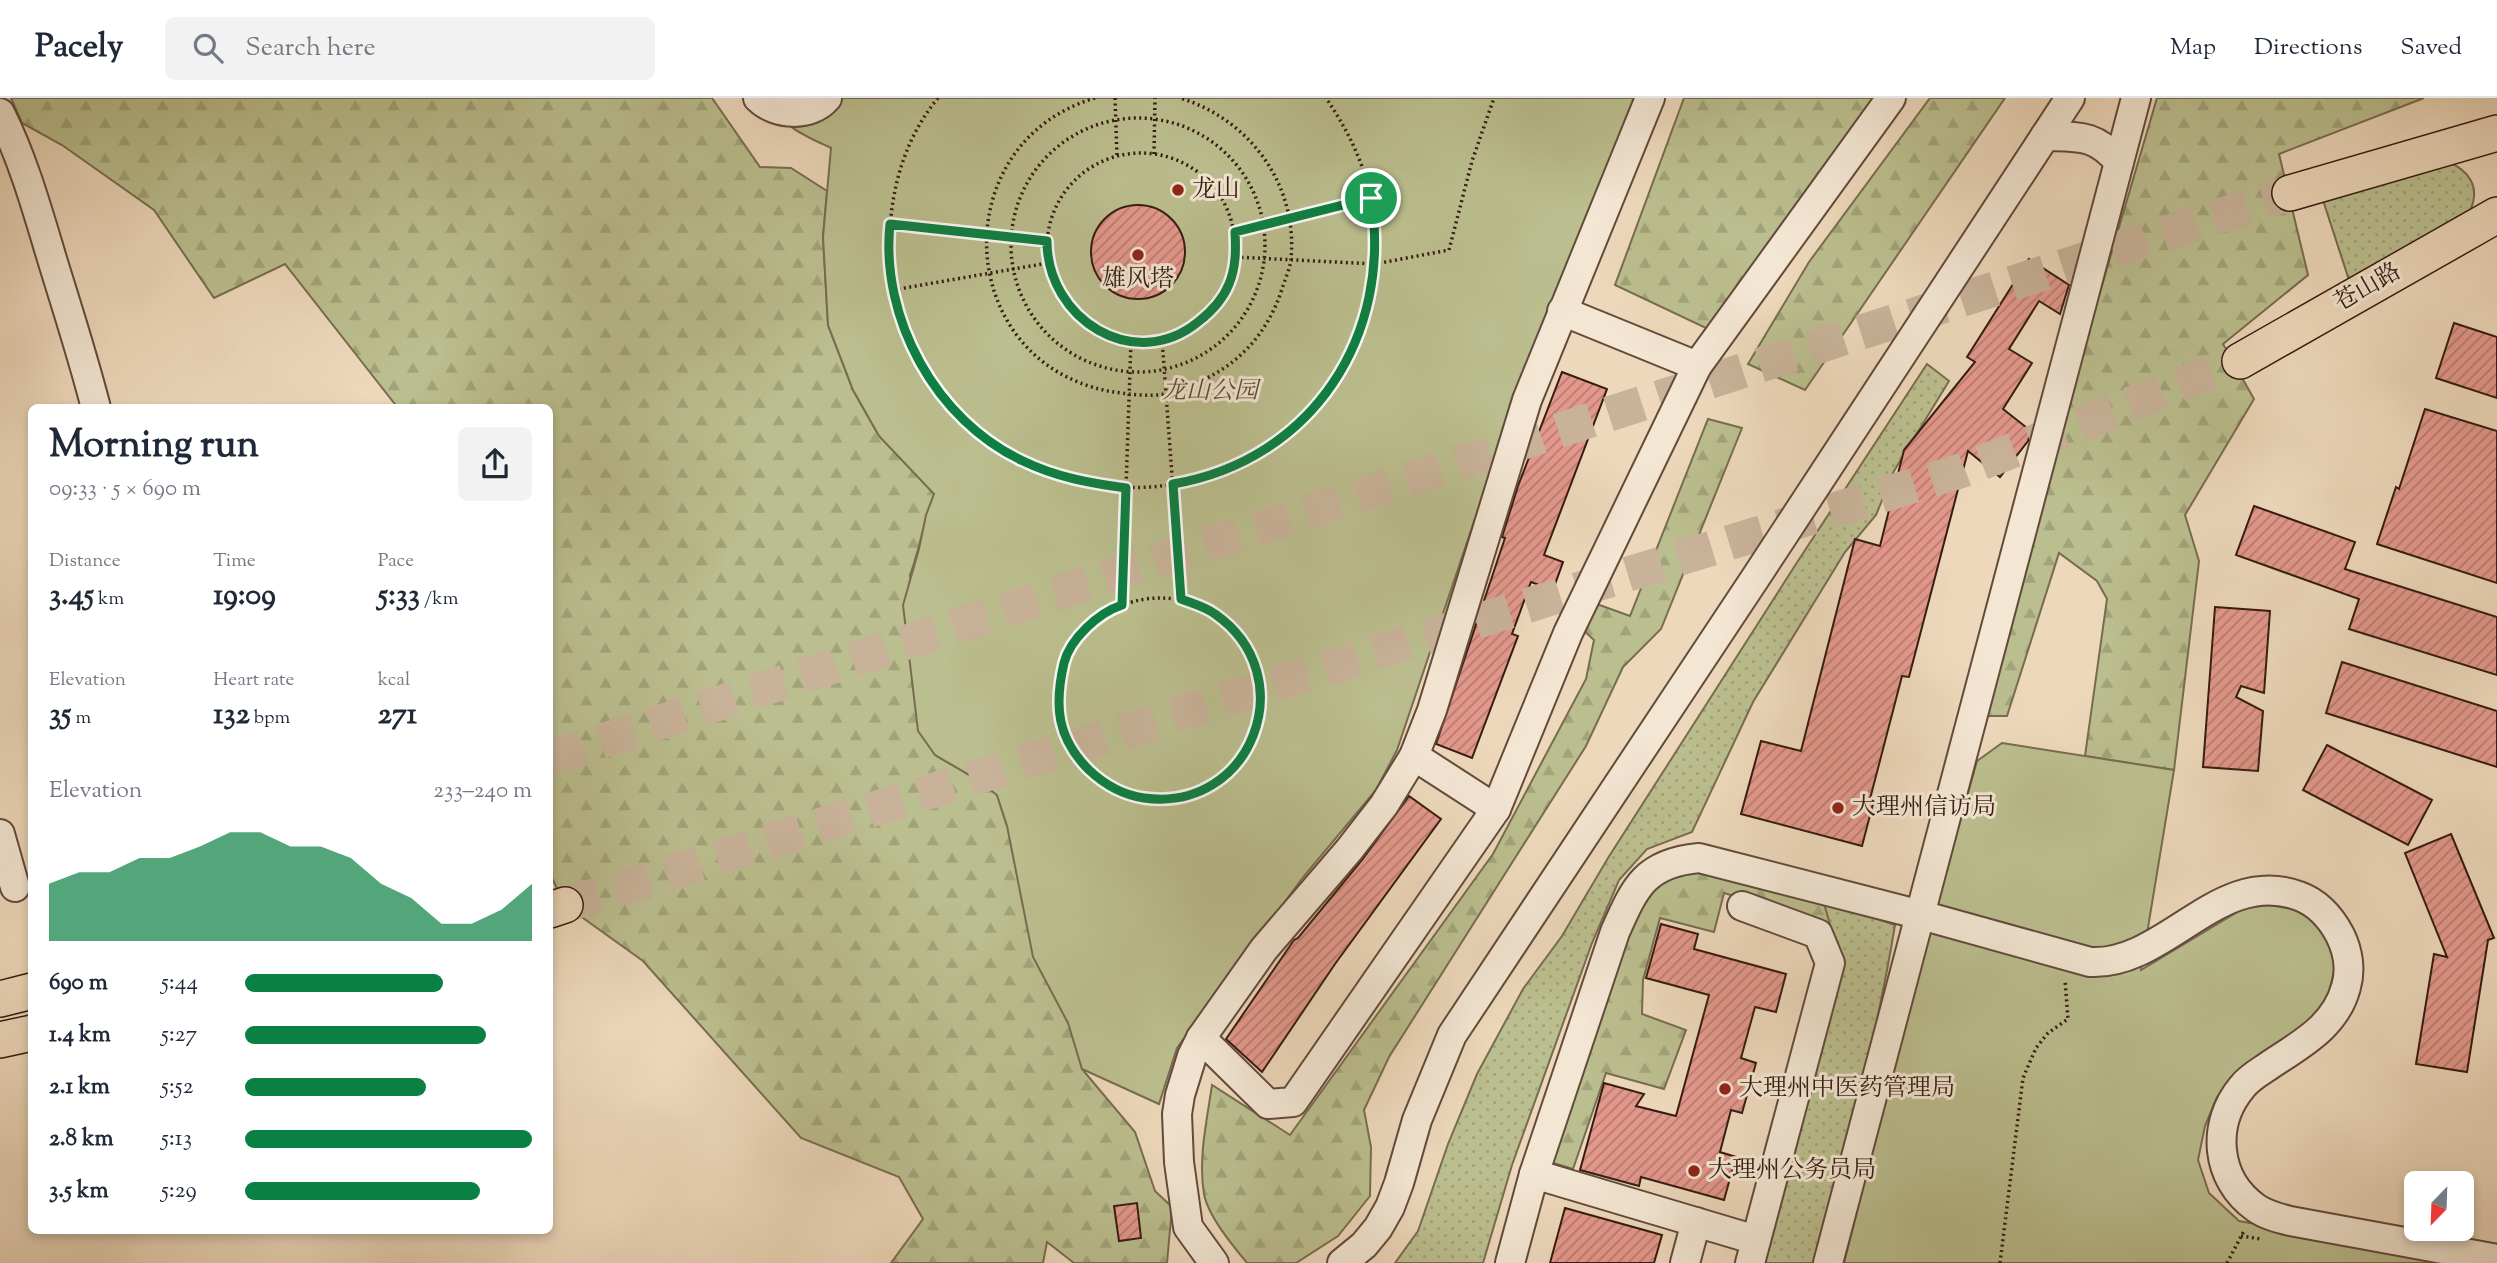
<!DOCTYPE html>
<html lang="en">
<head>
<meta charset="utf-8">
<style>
	body { margin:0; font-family:"Sorts Mill Goudy","Noto Serif SC",serif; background:#f2f2f3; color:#1f2937; height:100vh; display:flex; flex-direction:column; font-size:26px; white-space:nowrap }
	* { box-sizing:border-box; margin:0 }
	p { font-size:23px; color:#747a83 }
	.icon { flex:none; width:38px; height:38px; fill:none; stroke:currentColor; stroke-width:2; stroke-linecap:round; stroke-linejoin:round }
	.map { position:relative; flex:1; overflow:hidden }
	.panel { position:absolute; left:28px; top:306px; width:525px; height:830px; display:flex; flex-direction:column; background:#fff; border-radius:10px; box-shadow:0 4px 10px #0003 }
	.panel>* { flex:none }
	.needle { width:46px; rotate:203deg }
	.fabs { position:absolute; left:2404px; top:1073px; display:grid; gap:14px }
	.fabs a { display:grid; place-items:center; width:70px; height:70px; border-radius:10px; background:#fff; box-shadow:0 4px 10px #0003; font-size:35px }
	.pin { position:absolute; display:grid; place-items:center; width:60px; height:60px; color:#fff; margin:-30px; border:4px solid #fff; border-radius:50%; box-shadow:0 2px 7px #0007 }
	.round { display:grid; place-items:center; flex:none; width:74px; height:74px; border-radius:10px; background:#f2f2f3 }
	.headline { display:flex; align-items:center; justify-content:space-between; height:119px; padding:0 21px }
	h1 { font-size:38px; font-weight:800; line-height:52px }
	.metrics { display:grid; grid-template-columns:repeat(3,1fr); gap:10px; height:119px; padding:7px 21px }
	.metrics div { display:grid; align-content:center }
	.metrics b { font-size:30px; font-weight:800 }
	.metrics small { font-size:19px; font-weight:400 }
	.metrics p { font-size:19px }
	.chart { height:196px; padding:14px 21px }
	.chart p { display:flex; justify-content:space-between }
	.chart svg { width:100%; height:126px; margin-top:7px; fill:#0b8043; opacity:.7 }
	ul { padding:0 21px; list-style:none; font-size:23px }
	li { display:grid; grid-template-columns:112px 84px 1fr; align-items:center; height:52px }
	li i { height:18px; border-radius:9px; background:#0b8043 }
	header { display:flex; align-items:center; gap:42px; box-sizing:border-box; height:98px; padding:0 35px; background:#fff; border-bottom:2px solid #e0e1e3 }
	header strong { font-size:33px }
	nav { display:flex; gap:38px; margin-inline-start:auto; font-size:24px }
	.search { width:490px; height:63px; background:#f2f2f3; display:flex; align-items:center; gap:18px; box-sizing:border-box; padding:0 24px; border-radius:10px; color:#747a83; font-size:26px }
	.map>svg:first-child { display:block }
</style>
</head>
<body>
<header>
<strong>Pacely</strong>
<div class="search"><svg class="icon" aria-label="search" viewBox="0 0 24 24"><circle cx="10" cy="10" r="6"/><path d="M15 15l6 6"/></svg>Search here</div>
<nav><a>Map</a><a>Directions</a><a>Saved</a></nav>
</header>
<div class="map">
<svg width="2497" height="1165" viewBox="0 0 2497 1165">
	<defs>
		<pattern id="grass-dots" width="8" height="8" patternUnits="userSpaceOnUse" patternTransform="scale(1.75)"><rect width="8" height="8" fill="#bbbe8e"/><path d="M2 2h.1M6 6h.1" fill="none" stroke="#a1a379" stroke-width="1.8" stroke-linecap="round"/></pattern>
		<pattern id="forest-firs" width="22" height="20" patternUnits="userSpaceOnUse" patternTransform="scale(1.75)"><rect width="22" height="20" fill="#bbbe8e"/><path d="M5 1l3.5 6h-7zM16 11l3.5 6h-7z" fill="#a1a379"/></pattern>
		<pattern id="building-hatch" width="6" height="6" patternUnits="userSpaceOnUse" patternTransform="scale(1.75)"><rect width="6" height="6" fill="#e3988c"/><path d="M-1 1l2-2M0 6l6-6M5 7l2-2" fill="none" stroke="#b97b71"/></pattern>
	</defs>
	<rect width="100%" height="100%" fill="#edd8bb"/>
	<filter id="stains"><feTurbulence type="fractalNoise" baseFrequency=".00286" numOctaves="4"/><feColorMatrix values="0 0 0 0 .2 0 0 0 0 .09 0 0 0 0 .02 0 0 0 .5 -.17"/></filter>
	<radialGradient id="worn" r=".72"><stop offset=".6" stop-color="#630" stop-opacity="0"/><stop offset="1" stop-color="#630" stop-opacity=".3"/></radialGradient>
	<g fill="url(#grass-dots)" stroke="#786c50" stroke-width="2">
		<path d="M2445,62C2469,72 2482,89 2469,115L2349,182L2319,90Z"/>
		<polygon points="1927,266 1949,283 1894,373 1876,417 1845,454 1753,604 1692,734 1647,751 1619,782 1592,845 1512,1067 1483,1165 1395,1165 1418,1133 1448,1046 1477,976 1523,891 1562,838 1608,760 1796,466"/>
		<path d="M1823,802L1895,827C1876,942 1847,1054 1814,1165H1764L1830,922L1837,853Z"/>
	</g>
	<g fill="url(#forest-firs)" stroke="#786c50" stroke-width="2">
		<path d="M11,0H712L760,69L791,70L827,93L823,139L828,227L853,292L879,338L935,396C923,423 920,451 910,477L935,657L978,682L997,697L1007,728L1009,679L1082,971L1135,1034L1155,1093L1172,1109L1167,1165H1074L1047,1144L1043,1165H891L923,1121L899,1079L801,1040L643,863L565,807L550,776V310H398L285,166L214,200L154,112L62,47L22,25Z"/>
		<polygon points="1684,0 1874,0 1708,231 1615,187"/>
		<polygon points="1930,0 2005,0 1805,292 1748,266 1809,164"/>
		<polygon points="2157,0 2424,0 2279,56 2308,177 2223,246 2254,301 2185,417 2199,463 2174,672 2085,658 2107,501 2097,483 2059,455 2007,618 1986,618 2064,316"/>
		<path d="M1708,321L1742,330L1661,531L1623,569L1586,648L1389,959L1364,1012L1371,1049L1370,1098L1338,1138L1296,1165H1247C1233,1148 1208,1118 1204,1096C1198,1060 1207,1022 1212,987L1290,1037L1493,756L1586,581L1594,542L1580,529L1594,505L1630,518Z"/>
		<polygon points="1703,768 1823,802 1830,827 1724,795 1714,834 1660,820 1643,882 1642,916 1686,932 1664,991 1606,975 1573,1071 1547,1063 1637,812 1659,783"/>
	</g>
	<g fill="#bbbe8e" stroke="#786c50" stroke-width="2">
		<path d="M768,0H1634L1541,234L1484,394L1397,652L1376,692L1304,778L1177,950L1159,1006L1082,971L1068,925L1033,859L1007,728L997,697L978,682L935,657L918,633L903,507L919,451L926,417L934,396L879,338L853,292L828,227L823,139L831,50C801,36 784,30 768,0Z"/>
		<polygon points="2002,645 2174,672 2141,872 2244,810 2268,807 2294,811 2319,826 2330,843 2335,869 2327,903 2316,922 2241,970 2217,999 2205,1028 2198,1062 2209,1095 2239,1123 2438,1157 2444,1165 1844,1165 1907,913 1977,663"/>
	</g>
	<g fill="url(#building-hatch)" stroke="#351b11" stroke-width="2">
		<circle cx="1138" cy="154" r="47"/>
		<polygon points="2029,161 2069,187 2060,216 2039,203 2009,251 2032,265 2003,311 2031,333 2028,343 2000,379 1968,353 1909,579 1902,578 1870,701 1874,702 1862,748 1741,716 1761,643 1801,653 1855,441 1880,448 1904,352 1975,264 1967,259"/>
		<polygon points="2454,225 2497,239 2497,300 2436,280"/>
		<polygon points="1562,274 1607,291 1544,457 1563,464 1553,492 1531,484 1512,536 1518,538 1472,660 1436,646 1505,440 1502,439 1518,388"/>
		<polygon points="2425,311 2497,333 2497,485 2377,446 2396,389 2399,391"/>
		<polygon points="2254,408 2355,444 2345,471 2497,519 2497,577 2349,531 2359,501 2236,457"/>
		<polygon points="2215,509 2270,513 2264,595 2241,588 2236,599 2263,613 2258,673 2203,669"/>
		<polygon points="2342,564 2497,613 2497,669 2326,615"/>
		<polygon points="2327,647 2432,702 2408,747 2303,692"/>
		<polygon points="1409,698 1441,721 1335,866 1262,974 1226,941 1294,842 1298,840 1362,762"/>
		<polygon points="2451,736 2494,840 2488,842 2467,974 2416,966 2434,856 2447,859 2405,755"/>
		<polygon points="1661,826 1698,836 1694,851 1786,876 1776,914 1755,909 1741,960 1756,965 1742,1015 1731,1012 1720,1054 1736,1059 1724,1102 1641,1079 1639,1088 1580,1072 1604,985 1644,996 1636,1008 1676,1018 1709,897 1646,880"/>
		<polygon points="1137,1105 1141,1140 1119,1143 1114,1108"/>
		<polygon points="1565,1110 1662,1137 1654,1165 1550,1165"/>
	</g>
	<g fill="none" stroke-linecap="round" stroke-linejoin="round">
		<g stroke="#c8b299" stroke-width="35" stroke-dasharray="35 18" stroke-linecap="butt">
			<polyline points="550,660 2290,95"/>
			<polyline points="565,807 1963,372 2240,263"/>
		</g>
		<g stroke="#634a3c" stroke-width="32">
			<g id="minor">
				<path d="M758,0C776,18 811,19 827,0"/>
				<path d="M0,15C23,61 37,111 52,161C67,210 83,259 96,310"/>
				<path d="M2045,38C2079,39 2095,36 2119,64"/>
				<polyline points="1562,213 1697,268"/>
				<polyline points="1414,658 1496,711"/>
				<polyline points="0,736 15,789"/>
				<polyline points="1742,808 1818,836 1830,865 1750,1165"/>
				<polyline points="1201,940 1268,1006 1293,1004 1496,711 1568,535 1697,268 1891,0"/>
				<polyline points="1534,1076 1756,1142"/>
				<polyline points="1214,1165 1188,1129 1179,1064 1177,1016 1180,997 1192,958 1201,940 1264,851 1349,752 1384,707 1414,658 1432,612 1527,302 1650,0"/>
				<polyline points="1342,1165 1364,1147 1378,1130 1390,1109 1399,1085 1417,1022 1452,937 1756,479 2070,0"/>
				<path d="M1510,1165L1534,1076L1615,834C1635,789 1645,765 1699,760L1921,817L2090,864C2166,868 2219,768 2299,798C2318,805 2331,820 2340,837C2348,853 2351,872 2346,889C2335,930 2299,947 2267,969C2258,975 2249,980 2242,989C2211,1026 2215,1081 2256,1110C2266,1117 2278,1120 2290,1123L2492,1160"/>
				<polyline points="1685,1165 1696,1124"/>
				<polyline points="1828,1165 2136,0"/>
			</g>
		</g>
		<g stroke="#351b11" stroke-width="38">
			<g id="major">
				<polyline points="2290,95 2497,35"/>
				<polyline points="2240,263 2497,117"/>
				<polyline points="550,812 565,807"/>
				<polyline points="0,901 32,893"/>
				<polyline points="0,942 32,935"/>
			</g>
		</g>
		<g stroke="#351b11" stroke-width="3.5" stroke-dasharray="2 3.5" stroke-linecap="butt">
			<path d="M938,0C894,53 882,128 894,195C903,248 935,298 976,332C1014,364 1059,382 1109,388C1257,405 1391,274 1375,125C1370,78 1352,38 1326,0"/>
			<path d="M1095,0C944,45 953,262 1108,293C1126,296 1147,299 1166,296C1180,294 1193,287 1205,281C1244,262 1269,231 1282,191C1285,181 1290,171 1291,161C1298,86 1249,21 1180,0"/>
			<polyline points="1115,0 1117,58"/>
			<circle cx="1138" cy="147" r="127"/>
			<circle cx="1141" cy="149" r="94"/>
			<polyline points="1154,56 1155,0"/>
			<polyline points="890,126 1047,143"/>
			<polyline points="1235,133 1371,100"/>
			<polyline points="1236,159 1375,166 1449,152 1472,63 1494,0"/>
			<polyline points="893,192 1048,165"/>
			<polyline points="1162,241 1181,501"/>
			<circle cx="1160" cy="601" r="101"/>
			<polyline points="1122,507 1131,243"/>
			<polyline points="2241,1138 2261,1141"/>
			<polyline points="2000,1165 2023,980 2036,950 2048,935 2068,921 2065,882"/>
			<polyline points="2227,1165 2245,1131"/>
		</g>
		<use href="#minor" stroke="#f3e6d3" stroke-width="28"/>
		<use href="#major" stroke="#edd8bb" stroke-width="35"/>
	</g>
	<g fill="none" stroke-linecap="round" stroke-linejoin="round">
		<g stroke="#fff" stroke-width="14">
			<path id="route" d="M1371,100C1393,237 1313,362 1173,386L1181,501C1192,505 1206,509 1215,516C1304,578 1252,715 1144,700C1123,697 1105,687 1089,672C1057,640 1054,608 1064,565C1070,541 1098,515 1122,507L1126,390C1089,385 1056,379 1023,363C936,323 880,220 890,126L1047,143C1047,221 1134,276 1198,224C1211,214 1223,201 1229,186C1236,169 1236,152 1235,134Z"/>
		</g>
		<use href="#route" stroke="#0b8043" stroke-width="9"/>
	</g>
	<g fill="#8f2418" stroke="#f3e6d3" stroke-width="2.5">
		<circle cx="1178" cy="92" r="7"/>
		<circle cx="1138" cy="157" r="7"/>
		<circle cx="1838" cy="710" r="7"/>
		<circle cx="1725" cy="991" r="7"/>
		<circle cx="1694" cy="1073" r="7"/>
	</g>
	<g text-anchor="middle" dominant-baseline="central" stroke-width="6" stroke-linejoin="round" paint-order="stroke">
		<g font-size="24" fill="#351b11" stroke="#f3e6d3" text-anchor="start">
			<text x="1192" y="92">龙山</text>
			<text x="1138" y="182" text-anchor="middle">雄风塔</text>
			<text x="1852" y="710">大理州信访局</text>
			<text x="1739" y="991">大理州中医药管理局</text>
			<text x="1708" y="1073">大理州公务员局</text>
		</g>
		<g font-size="24" fill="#351b11" stroke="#f3e6d3">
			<text transform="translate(2368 190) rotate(-30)">苍山路</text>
		</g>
		<g font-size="24" font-style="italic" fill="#5d4c36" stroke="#f3e6d3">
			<text x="1210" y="294">龙山公园</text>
		</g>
	</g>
	<rect width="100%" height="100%" filter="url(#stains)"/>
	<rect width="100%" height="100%" fill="url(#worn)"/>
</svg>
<div class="fabs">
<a><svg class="needle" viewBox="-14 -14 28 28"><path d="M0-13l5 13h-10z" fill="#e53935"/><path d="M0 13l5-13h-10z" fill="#747a83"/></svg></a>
</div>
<div class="pin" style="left:1371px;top:100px;background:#1e9e55"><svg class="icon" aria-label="arrive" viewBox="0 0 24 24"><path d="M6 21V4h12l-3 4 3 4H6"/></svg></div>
<section class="panel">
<div class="headline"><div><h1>Morning run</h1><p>09:33 · 5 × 690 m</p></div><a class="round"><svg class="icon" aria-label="share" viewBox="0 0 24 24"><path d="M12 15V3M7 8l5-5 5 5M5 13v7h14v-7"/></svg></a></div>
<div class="metrics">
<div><p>Distance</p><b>3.45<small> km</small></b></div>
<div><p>Time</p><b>19:09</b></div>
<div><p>Pace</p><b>5:33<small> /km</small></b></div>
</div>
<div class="metrics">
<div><p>Elevation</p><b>35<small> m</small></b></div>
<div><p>Heart rate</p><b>132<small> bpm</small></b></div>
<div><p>kcal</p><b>271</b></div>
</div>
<div class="chart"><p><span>Elevation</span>233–240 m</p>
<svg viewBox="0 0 160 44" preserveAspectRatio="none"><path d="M0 44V24L10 20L20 20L30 15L40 15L50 11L60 6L70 6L80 11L90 11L100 15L110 24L120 29L130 38L140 38L150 33L160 24V44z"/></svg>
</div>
<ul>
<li><b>690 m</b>5:44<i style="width:69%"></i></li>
<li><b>1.4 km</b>5:27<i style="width:84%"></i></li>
<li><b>2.1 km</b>5:52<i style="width:63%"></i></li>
<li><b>2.8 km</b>5:13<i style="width:100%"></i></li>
<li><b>3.5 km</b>5:29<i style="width:82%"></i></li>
</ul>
</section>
</div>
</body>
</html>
